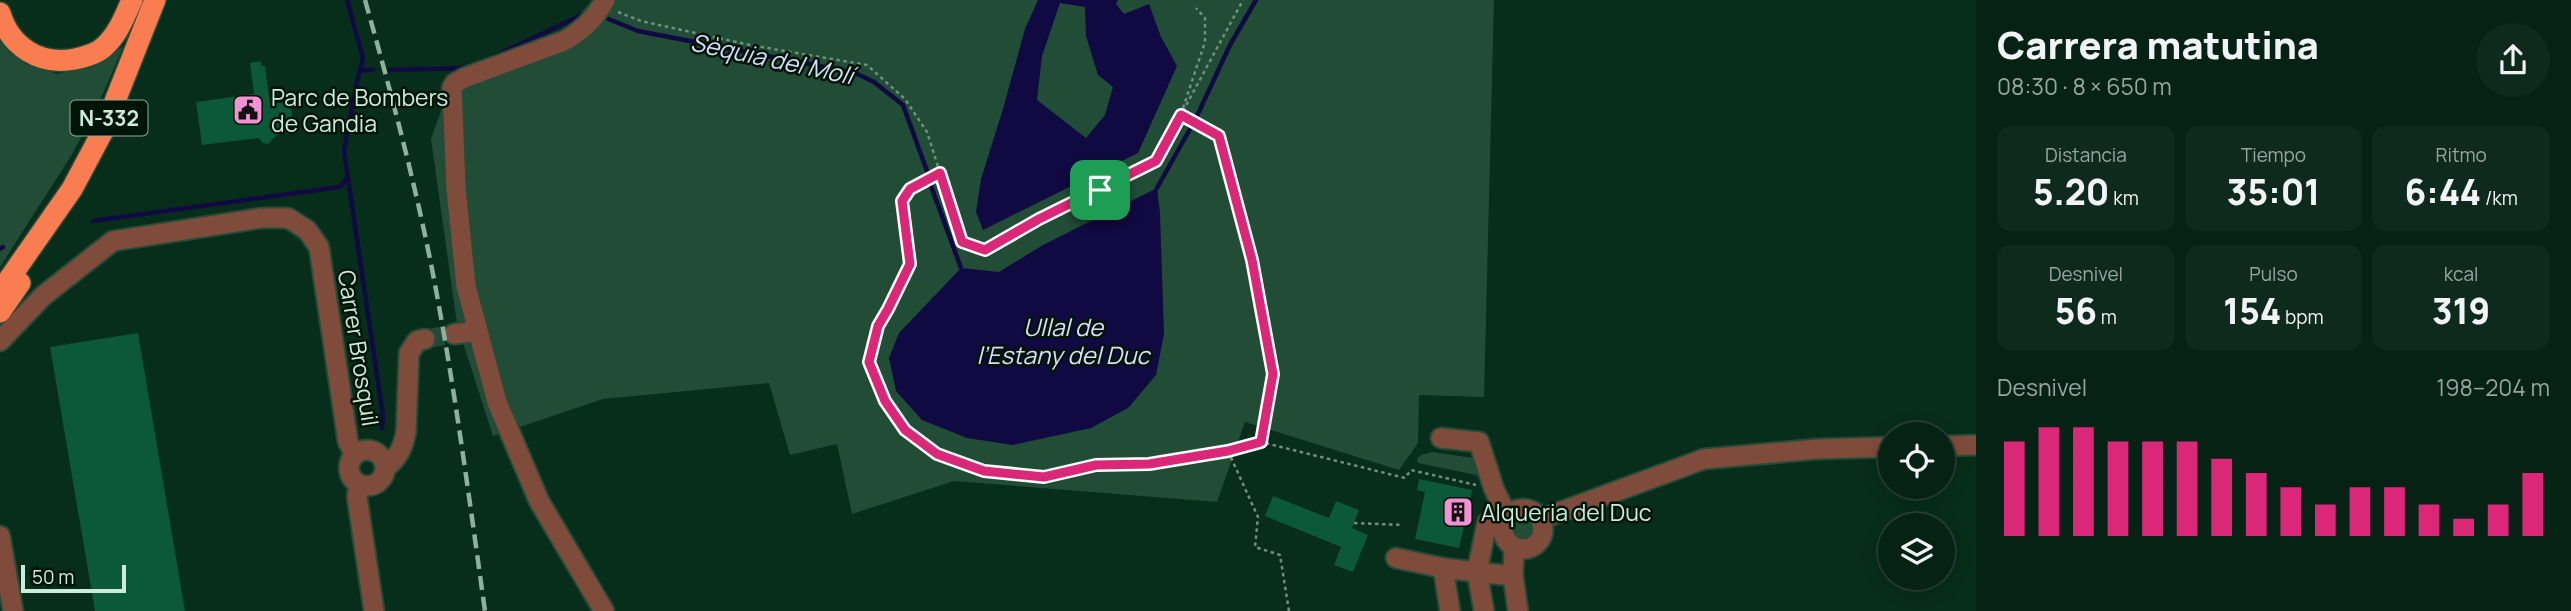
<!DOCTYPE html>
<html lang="es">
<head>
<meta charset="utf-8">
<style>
	body { margin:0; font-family:Manrope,sans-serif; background:#0e2a1d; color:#f1f3f6; height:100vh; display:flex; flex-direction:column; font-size:26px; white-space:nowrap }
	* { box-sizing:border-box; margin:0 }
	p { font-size:23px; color:#97a4a0 }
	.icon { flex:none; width:38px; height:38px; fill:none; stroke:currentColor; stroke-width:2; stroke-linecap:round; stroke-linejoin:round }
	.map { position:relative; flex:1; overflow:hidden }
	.drawer { display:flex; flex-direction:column; background:#052214; width:595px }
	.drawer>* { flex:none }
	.buttons { position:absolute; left:1878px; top:422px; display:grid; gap:14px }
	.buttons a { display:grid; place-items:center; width:77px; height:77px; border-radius:50%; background:#052214; box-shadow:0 4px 18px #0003,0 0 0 2px #263f34; font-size:35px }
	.scale { position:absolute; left:21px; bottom:18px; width:105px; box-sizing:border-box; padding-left:7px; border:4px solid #caecd8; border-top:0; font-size:19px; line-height:24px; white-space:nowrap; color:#caecd8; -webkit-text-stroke:5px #001407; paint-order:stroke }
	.pin { position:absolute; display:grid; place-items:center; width:60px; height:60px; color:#fff; margin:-30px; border-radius:14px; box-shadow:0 4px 10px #0006 }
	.round { display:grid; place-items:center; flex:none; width:74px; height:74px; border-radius:37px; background:#0e2a1d }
	.headline { display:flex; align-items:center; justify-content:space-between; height:119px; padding:0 21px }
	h1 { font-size:38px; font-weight:800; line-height:52px }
	.stats { display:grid; grid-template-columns:repeat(3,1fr); gap:10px; height:119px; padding:7px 21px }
	.stats div { display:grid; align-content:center; border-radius:14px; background:#0e2a1d; text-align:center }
	.stats b { font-size:35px; font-weight:800 }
	.stats small { font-size:19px; font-weight:400 }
	.stats p { font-size:19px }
	.chart { height:196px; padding:14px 21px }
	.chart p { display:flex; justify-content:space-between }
	.chart svg { width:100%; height:126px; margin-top:7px; stroke:#db2777; stroke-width:6 }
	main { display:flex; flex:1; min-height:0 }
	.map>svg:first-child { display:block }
</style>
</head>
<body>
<main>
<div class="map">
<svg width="1976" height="611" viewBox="0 0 1976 611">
	<rect width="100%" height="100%" fill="#072d1b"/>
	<g fill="#214d37">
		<polygon points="592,0 1494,0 1484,397 1419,395 1418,443 1399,470 1245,422 1217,502 954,481 852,514 837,444 790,455 769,383 603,399 493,436 457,324 431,139 451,83 560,38"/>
		<polygon points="0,40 10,53 28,65 58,74 87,67 123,47 96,110 71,156 0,267"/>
		<polygon points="1432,452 1480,459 1484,479 1480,479 1476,475 1418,463 1417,459 1421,455"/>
		<circle cx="1523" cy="530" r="10"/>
	</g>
	<g fill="#110941" fill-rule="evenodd">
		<path d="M1038,0H1118L1116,4L1124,14L1149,4L1161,37L1177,66L1138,153L983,230L976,212L981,179L1003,109L1025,29ZM1060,3L1085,7L1086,36L1098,75L1113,87L1105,115L1086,138L1037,100L1042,56Z"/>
		<polygon points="1157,188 1160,213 1164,334 1156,375 1128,408 1091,428 1013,445 967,438 922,420 896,391 889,358 899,333 961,268 999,272 1043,245"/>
	</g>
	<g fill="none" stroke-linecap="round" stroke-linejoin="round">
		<g stroke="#110941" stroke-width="4.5">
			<polyline points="347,0 363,58 357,82 344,151 383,416 382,428"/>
			<polyline points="606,18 638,31 855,73 874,82 903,105 927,171"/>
			<polyline points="493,57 586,13"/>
			<polyline points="360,70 373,70"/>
			<polyline points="389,70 465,68"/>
			<polyline points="1197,116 1230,45 1256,0"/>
			<polyline points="931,186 961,268"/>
			<polyline points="1157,188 1190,129"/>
			<polyline points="93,221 340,187 348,177"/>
			<polyline points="0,249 3,247"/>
		</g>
	</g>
	<g fill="#0c5939">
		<polygon points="261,61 261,66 265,66 270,104 290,102 295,133 277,135 268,144 263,143 259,138 202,145 196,102 254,94 250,63"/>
		<polygon points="138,333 185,611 95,611 50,347"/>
		<polygon points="1419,479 1472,490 1459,548 1415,539 1425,492 1417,490"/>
		<polygon points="1273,496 1329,518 1336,501 1359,510 1352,528 1368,535 1353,572 1334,565 1341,547 1265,516"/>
	</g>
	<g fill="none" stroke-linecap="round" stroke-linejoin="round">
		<polyline stroke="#244a37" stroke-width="19" stroke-dasharray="19 10" stroke-linecap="butt" points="425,339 454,334"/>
		<g stroke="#264c39" stroke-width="23">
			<g id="minor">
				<polyline points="454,334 477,331"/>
				<polyline points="0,341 43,296 113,241 261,218 288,218 307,230 319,247 348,442 355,454"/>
				<polyline points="1441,438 1479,442 1494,489 1507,516"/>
				<polyline points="1942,446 1976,445"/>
				<circle cx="367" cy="468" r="18"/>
				<path d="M385,468C398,458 403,448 406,432L409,353L417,341L425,339"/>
				<polyline points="359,485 357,497 374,611"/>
				<circle cx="1523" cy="529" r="20"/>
				<polyline points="1541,519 1704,459 1818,449 1890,447"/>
				<polyline points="0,536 13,611"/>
				<polyline points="1514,547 1513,576 1518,611"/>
				<polyline points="1396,558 1443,568"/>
				<path d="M604,611L539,501L497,402L466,286L456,188L452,88L455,83L464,78L564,41C582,31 595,19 605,0"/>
				<polyline points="1450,611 1443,568 1477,572 1487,523 1503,524"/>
				<polyline points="1484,611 1477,572 1513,576"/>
			</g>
		</g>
		<g stroke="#264c39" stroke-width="24">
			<g id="highway">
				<path d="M0,13C10,47 40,66 75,59C85,57 97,54 105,46C118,34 125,16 132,0"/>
				<polyline points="0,292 72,189 104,129 155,0"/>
				<polyline points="0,312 20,283"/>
			</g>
		</g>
		<g stroke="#6d917e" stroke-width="2.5" stroke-dasharray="3.5 3.5" stroke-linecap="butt">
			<polyline points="618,12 641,21 750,45 867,65 905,99 927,132 962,242 985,250 1039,219 1156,161 1243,0"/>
			<polyline points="1183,108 1205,42 1205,18 1196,8"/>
			<polyline points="1181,114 1219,136 1252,260 1273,375 1261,442"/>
			<polyline points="940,173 910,189 902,201 910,264 878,326 869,362 885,401 905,430 937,454 984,471 1044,477 1096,465 1149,464 1228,451 1261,442 1405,478 1411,470 1476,485"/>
			<polyline points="1228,451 1258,517 1255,547 1280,555 1289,611"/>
			<polyline points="1354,523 1403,525"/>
		</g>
		<use href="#minor" stroke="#7f4c3b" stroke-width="19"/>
		<use href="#highway" stroke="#fa7c51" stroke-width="21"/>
		<path stroke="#8db19d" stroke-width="4.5" stroke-dasharray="14 7" stroke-linecap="butt" d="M365,0C390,89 414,178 432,269C454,382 469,497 485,611"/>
	</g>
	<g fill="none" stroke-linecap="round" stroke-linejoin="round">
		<g stroke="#fff" stroke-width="14">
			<polygon id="route" points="1181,115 1219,136 1252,260 1273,374 1261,442 1228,451 1149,464 1096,465 1044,477 984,471 937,454 905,430 885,401 869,362 878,326 888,309 910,264 902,201 910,189 940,173 962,242 985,250 1039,219 1156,161"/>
		</g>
		<use href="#route" stroke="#db2777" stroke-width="9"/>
	</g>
	<defs>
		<g id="civic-square" transform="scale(1.575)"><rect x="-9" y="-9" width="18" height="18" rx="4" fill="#f391d5" stroke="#001407"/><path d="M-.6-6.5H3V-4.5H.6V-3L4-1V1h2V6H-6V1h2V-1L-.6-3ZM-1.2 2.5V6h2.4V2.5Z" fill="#111"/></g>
		<g id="building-square" transform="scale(1.575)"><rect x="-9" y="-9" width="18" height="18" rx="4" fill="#f391d5" stroke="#001407"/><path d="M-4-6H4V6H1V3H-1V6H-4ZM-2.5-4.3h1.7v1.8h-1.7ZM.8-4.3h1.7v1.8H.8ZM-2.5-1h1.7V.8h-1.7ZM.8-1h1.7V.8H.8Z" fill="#111"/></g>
	</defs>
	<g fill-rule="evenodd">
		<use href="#civic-square" x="248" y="110"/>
		<use href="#building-square" x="1458" y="512"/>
	</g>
	<g text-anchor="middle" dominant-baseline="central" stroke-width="5" stroke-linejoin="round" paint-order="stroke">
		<rect fill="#001407" stroke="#8dab99" stroke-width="2" x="70.5" y="100.5" width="77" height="35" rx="5"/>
		<g font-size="21" font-weight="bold" fill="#caecd8">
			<text x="109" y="118">N-332</text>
		</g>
		<g font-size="23" fill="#caecd8" stroke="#001407" text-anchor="start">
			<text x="271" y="97">Parc de Bombers<tspan x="271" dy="26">de Gandia</tspan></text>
			<text x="1481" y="512">Alqueria del Duc</text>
		</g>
		<g font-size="23" fill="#caecd8" stroke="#001407">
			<text transform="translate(359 348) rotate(81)">Carrer Brosquil</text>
		</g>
		<g font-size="24" font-style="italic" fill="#dadefb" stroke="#001407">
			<text transform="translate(772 58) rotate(12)">Sèquia del Molí</text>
			<text x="1063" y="326">Ullal de<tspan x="1063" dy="28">l’Estany del Duc</tspan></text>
		</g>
	</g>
</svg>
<div class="buttons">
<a><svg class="icon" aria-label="locate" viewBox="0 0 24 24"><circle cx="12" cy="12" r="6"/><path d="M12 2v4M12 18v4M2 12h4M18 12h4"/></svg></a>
<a><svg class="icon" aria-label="layers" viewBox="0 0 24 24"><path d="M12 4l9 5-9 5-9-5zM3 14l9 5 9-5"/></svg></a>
</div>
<div class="scale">50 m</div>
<div class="pin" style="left:1100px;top:190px;background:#1e9e55"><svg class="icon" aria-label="arrive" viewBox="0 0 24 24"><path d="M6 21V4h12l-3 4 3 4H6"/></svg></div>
</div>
<section class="drawer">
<div class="headline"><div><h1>Carrera matutina</h1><p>08:30 · 8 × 650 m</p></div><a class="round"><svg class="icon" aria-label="share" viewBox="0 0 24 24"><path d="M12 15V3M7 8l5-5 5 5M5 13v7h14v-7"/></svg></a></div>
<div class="stats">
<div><p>Distancia</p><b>5.20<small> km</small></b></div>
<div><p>Tiempo</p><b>35:01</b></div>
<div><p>Ritmo</p><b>6:44<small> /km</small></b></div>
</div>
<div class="stats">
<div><p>Desnivel</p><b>56<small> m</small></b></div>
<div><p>Pulso</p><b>154<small> bpm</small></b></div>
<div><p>kcal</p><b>319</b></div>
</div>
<div class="chart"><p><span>Desnivel</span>198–204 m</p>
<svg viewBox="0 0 160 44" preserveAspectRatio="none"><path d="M5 44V11M15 44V6M25 44V6M35 44V11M45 44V11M55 44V11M65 44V17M75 44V22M85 44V27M95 44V33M105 44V27M115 44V27M125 44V33M135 44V38M145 44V33M155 44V22"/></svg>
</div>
</section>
</main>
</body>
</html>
